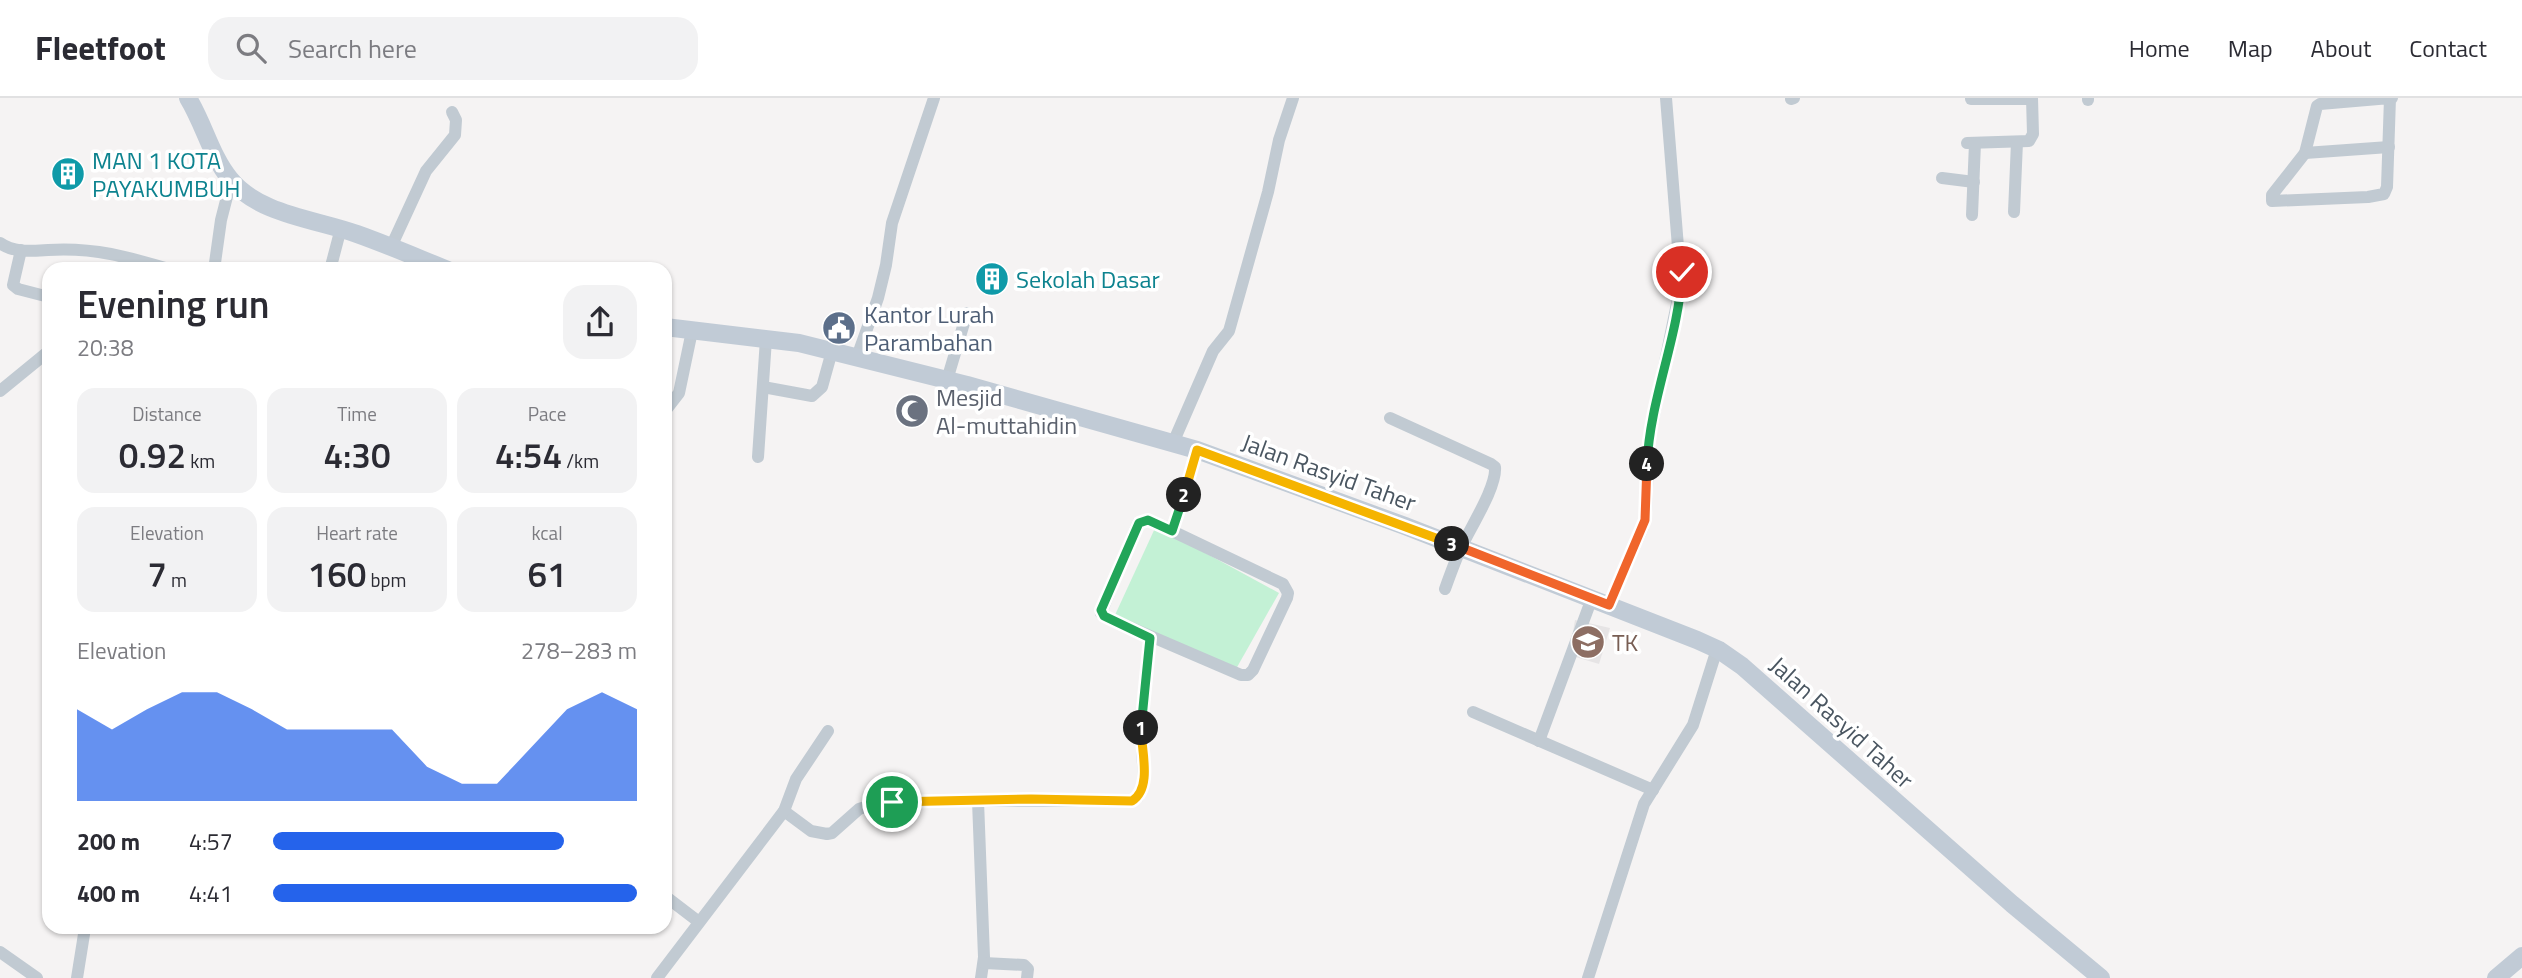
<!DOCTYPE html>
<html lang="en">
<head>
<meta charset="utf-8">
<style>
	body { margin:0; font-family:"Titillium Web",sans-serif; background:#f2f2f3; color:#2b2b33; height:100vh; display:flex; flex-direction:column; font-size:26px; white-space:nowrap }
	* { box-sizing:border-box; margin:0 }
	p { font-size:23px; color:#7c7c81 }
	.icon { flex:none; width:38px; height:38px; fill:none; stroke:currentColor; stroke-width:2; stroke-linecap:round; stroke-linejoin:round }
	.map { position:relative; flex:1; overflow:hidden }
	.sheet { position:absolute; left:42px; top:164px; width:630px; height:672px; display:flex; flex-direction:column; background:#fff; border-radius:21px; box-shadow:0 2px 5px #0004 }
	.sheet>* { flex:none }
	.pin { position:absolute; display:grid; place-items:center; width:60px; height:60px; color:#fff; margin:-30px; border:4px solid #fff; border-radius:50%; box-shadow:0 2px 7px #0007 }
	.km { position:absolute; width:35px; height:35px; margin:-18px; border-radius:50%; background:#222; color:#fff; font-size:19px; line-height:35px; text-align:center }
	.round { display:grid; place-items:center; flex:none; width:74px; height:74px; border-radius:21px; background:#f2f2f3 }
	.headline { display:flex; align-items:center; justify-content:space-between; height:119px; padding:0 35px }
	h1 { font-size:38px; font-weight:600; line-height:52px }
	.metrics { display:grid; grid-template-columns:repeat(3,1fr); gap:10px; height:119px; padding:7px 35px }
	.metrics div { display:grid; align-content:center; border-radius:18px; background:#f2f2f3; text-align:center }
	.metrics b { font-size:35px; font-weight:600 }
	.metrics small { font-size:19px; font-weight:400 }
	.metrics p { font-size:19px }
	.chart { height:196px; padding:14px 35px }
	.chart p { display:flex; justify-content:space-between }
	.chart svg { width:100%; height:126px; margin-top:7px; fill:#2563eb; opacity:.7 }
	ul { padding:0 35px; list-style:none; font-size:23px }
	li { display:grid; grid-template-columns:112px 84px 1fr; align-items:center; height:52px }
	li i { height:18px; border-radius:9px; background:#2563eb }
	header { display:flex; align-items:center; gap:42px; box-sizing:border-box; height:98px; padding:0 35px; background:#fff; border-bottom:2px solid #e1e1e2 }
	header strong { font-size:33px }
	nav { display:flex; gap:38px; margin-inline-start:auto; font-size:24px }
	.search { width:490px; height:63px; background:#f2f2f3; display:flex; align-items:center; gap:18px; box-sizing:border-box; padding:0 24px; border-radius:21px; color:#7c7c81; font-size:26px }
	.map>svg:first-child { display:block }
</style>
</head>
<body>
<header>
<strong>Fleetfoot</strong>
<div class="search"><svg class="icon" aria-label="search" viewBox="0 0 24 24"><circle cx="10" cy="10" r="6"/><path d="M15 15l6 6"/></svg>Search here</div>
<nav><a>Home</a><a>Map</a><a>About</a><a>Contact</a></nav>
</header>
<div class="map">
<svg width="2522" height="880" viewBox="0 0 2522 880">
	<rect width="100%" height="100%" fill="#f5f3f3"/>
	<polygon fill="#e6e4e5" points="1575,522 1610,530 1599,566 1569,557"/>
	<polygon fill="#c3f1d5" points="1156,428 1279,495 1236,571 1115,517"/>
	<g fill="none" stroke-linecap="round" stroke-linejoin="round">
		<g stroke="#c1cad2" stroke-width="12">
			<polyline points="2390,0 2387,89 2384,96 2368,99 2272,103 2272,97 2305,55 2317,8 2320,6 2390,0 2392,0"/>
			<polyline points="1791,1 1794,0"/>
			<polyline points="1971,1 2032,1"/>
			<polyline points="2088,2 2088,0"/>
			<polyline points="1967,45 2029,43 2033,36 2032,0"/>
			<polyline points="2305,55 2389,49"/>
			<polyline points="1942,80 1974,84"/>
			<polyline points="2014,114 2017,44"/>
			<polyline points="1972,117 1975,45"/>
			<path d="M0,145C14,155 31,153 48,152C94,149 128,159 172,172"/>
			<polyline points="391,149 426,73 455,37 456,22 452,14"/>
			<polyline points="21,152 13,187 18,191 49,199"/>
			<polyline points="214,172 221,122 231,83"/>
			<polyline points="330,172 341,130"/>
			<polyline points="857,259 878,200 886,167 892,125 934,0"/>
			<polyline points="947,282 967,215"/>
			<polyline points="763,289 812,298 822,289 832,253"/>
			<polyline points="0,293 49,253"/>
			<polyline points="665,313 679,295 692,233"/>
			<path d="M1390,320L1491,366L1495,369C1497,389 1470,430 1461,450C1455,463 1450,477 1445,491"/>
			<polyline points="1173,345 1213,253 1229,233 1268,94 1279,42 1293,0"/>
			<polyline points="758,359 766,241"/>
			<polyline points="1172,433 1283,486 1288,495 1287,500 1253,572 1248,577 1241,577 1106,519 1101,515 1138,425 1148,422 1172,433 1197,352"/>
			<polyline points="1609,507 1643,429 1646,415 1649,342 1681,186 1666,0"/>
			<polyline points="1473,614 1653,692"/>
			<polyline points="1539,643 1592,500"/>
			<polyline points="978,703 984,859 981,880"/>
			<polyline points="784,713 811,733 827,736 832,735 859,711 884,703 1132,703 1138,699 1144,683 1141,632 1150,540"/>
			<polyline points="665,798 699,824"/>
			<polyline points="0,854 37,880"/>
			<polyline points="984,865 1024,867 1028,871 1027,880"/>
			<polyline points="77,880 85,830"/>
			<polyline points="657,880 784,713 796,681 828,633"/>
			<polyline points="1588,880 1644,706 1693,627 1717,551"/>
		</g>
		<g stroke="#c1cbd6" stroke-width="18">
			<path d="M188,0C204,26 211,58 230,81C259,117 316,121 357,136C388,147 418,160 448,172"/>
			<polyline points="665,229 799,245 967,287 1197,352 1405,428 1697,542 1719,552 1742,568 2012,806 2101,880"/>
			<polyline points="2496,880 2522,858"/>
		</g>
	</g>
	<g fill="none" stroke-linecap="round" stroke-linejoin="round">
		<g stroke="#fff" stroke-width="14">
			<path id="split-1" d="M892,704L1031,701L1132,703C1153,690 1141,651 1141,630"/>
		</g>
		<g stroke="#fff" stroke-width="14">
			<polyline id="split-2" points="1141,630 1150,540 1104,518 1101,512 1139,425 1148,422 1172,433 1184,397"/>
		</g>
		<g stroke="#fff" stroke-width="14">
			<polyline id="split-3" points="1184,397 1197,352 1452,446"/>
		</g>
		<g stroke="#fff" stroke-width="14">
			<polyline id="split-4" points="1452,446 1609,507 1645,422 1647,366"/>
		</g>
		<g stroke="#fff" stroke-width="14">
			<path id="split-5" d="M1647,366C1650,300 1679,239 1682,174"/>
		</g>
		<use href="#split-1" stroke="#f5b400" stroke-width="9"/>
		<use href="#split-2" stroke="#22a559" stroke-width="9"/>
		<use href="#split-3" stroke="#f5b400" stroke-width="9"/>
		<use href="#split-4" stroke="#f0652b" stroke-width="9"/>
		<use href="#split-5" stroke="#22a559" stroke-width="9"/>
	</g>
	<defs>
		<g id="building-disc" transform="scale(1.75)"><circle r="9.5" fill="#0f9aa8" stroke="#fff"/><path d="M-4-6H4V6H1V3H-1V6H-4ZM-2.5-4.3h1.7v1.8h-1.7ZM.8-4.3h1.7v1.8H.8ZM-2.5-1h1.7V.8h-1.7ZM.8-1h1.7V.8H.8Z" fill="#fff"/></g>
		<g id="civic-disc" transform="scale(1.75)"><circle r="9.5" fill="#5c6f8a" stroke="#fff"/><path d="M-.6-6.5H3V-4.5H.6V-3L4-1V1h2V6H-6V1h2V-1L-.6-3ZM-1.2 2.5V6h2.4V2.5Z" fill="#fff"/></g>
		<g id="mosque-disc" transform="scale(1.75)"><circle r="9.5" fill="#6b7280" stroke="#fff"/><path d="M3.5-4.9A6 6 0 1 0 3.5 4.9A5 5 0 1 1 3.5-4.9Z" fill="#fff"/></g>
		<g id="school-disc" transform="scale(1.75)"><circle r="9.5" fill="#8d6e63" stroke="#fff"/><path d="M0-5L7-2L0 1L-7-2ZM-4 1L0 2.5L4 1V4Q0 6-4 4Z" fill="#fff"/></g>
	</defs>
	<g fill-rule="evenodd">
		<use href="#building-disc" x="68" y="76"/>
		<use href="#building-disc" x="992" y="181"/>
		<use href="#civic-disc" x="839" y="230"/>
		<use href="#mosque-disc" x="912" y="313"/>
		<use href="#school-disc" x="1588" y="544"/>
	</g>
	<g text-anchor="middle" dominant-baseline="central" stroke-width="7" stroke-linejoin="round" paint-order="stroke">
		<g font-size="24" fill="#0d838f" stroke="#fff" text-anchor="start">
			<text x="92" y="62">MAN 1 KOTA<tspan x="92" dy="28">PAYAKUMBUH</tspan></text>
			<text x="1016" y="181">Sekolah Dasar</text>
		</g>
		<g font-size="24" fill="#4e5e75" stroke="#fff" text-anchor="start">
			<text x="864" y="216">Kantor Lurah<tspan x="864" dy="28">Parambahan</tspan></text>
		</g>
		<g font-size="24" fill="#5b616d" stroke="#fff" text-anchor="start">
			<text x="936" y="299">Mesjid<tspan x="936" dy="28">Al-muttahidin</tspan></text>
		</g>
		<g font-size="24" fill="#4a5661" stroke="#fff">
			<text transform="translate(1329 374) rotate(20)">Jalan Rasyid Taher</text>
			<text transform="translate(1842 624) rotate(42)">Jalan Rasyid Taher</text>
		</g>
		<g font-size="24" fill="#785e54" stroke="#fff" text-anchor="start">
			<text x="1612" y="544">TK</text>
		</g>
	</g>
</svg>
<div class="pin" style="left:892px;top:704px;background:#1e9e55"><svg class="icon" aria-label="arrive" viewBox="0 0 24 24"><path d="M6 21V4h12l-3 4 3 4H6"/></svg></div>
<div class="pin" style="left:1682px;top:174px;background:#d93025"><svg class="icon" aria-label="check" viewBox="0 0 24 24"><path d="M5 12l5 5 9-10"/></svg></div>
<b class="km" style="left:1141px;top:630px">1</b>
<b class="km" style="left:1184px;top:397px">2</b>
<b class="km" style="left:1452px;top:446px">3</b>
<b class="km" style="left:1647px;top:366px">4</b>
<section class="sheet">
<div class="headline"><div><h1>Evening run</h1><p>20:38</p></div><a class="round"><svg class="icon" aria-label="share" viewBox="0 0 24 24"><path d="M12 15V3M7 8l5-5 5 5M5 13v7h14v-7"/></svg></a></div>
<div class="metrics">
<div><p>Distance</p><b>0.92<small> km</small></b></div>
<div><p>Time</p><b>4:30</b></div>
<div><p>Pace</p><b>4:54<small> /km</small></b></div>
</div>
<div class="metrics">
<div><p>Elevation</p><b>7<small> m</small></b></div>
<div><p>Heart rate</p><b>160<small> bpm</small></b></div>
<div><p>kcal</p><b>61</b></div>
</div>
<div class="chart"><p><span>Elevation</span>278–283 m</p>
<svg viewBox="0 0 160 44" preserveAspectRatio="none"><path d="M0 44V12L10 19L20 12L30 6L40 6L50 12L60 19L70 19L80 19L90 19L100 32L110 38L120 38L130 25L140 12L150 6L160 12V44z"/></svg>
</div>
<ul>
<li><b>200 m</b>4:57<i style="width:80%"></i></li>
<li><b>400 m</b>4:41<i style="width:100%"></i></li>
</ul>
</section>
</div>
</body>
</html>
